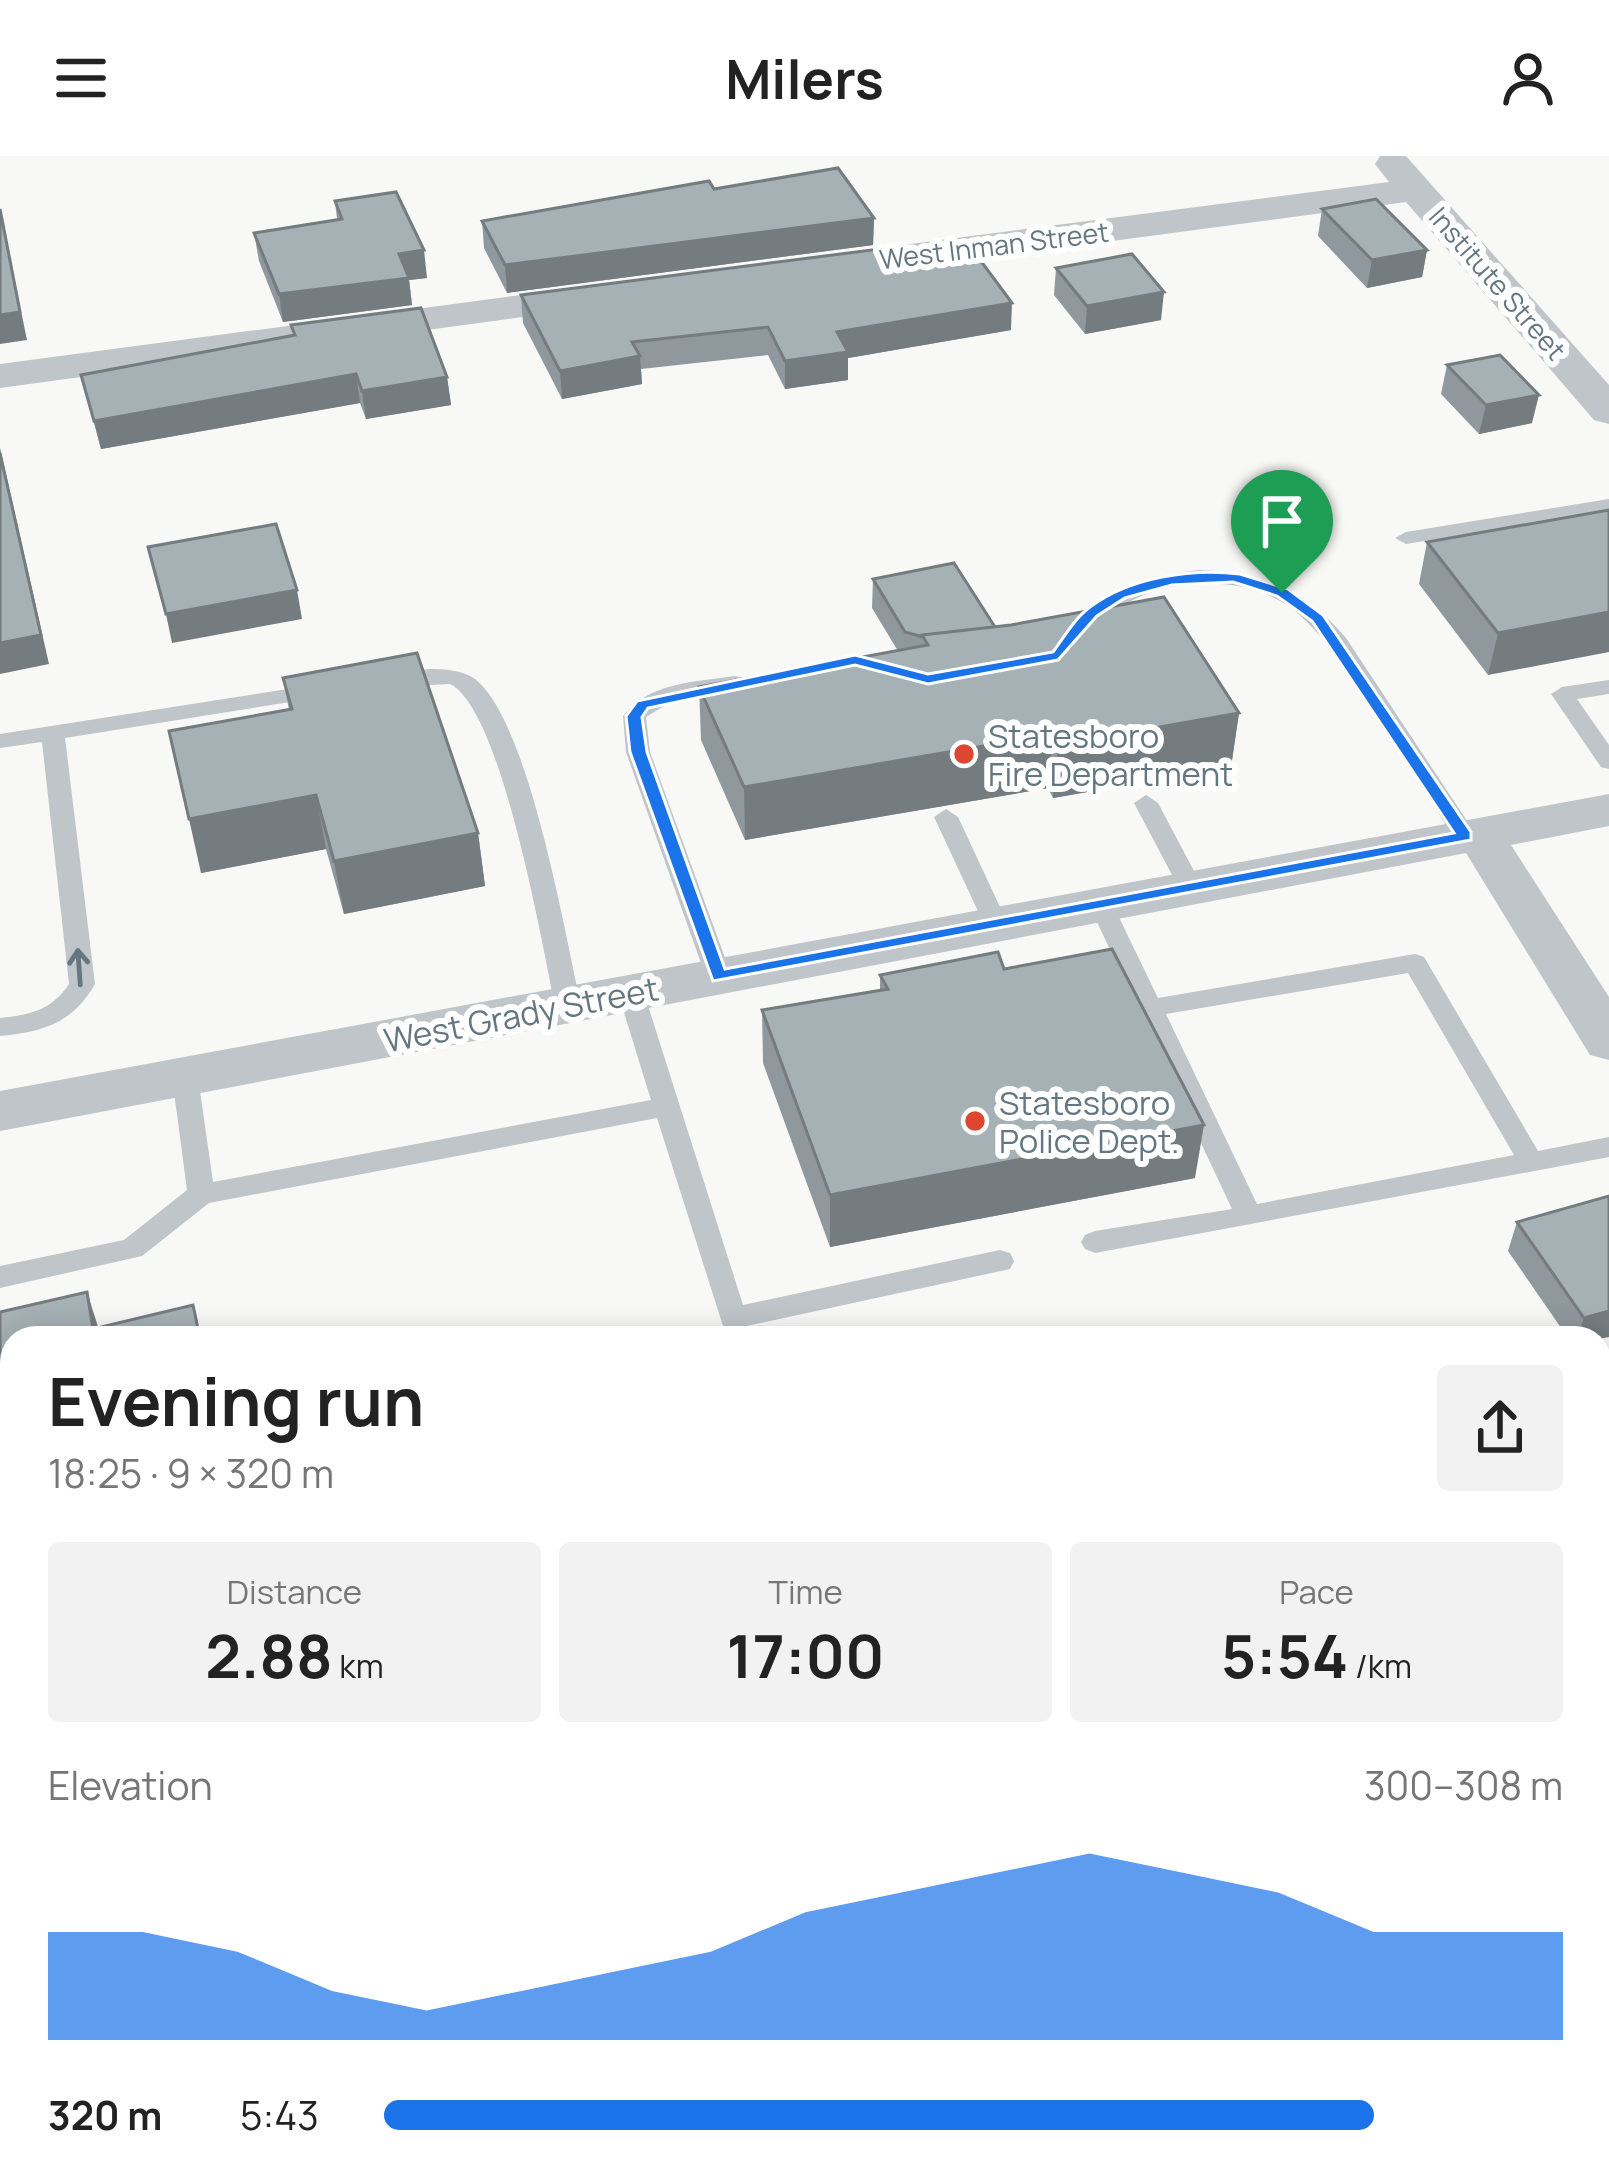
<!DOCTYPE html>
<html lang="en">
<head>
<meta charset="utf-8">
<style>
	body { margin:0; font-family:Manrope,sans-serif; background:#f2f2f2; color:#222; height:100vh; display:flex; flex-direction:column; font-size:45px; white-space:nowrap }
	* { box-sizing:border-box; margin:0 }
	p { font-size:39px; color:#767676 }
	.icon { flex:none; width:66px; height:66px; fill:none; stroke:currentColor; stroke-width:2; stroke-linecap:round; stroke-linejoin:round }
	.map { position:relative; flex:1; overflow:hidden }
	.drawer { position:absolute; left:0px; top:1170px; width:1611px; height:858px; display:flex; flex-direction:column; background:#fff; border-radius:36px 36px 0 0; box-shadow:0 6px 30px #0003 }
	.drawer>* { flex:none }
	.pin { position:absolute; display:grid; place-items:center; width:102px; height:102px; color:#fff; margin:-123px -51px; border-radius:50% 50% 50% 0; rotate:-45deg; box-shadow:0 0 12px #0007 }
	.pin .icon { rotate:45deg }
	.round { display:grid; place-items:center; flex:none; width:126px; height:126px; border-radius:12px; background:#f2f2f2 }
	.summary { display:flex; align-items:center; justify-content:space-between; height:204px; padding:0 48px }
	h1 { font-size:66px; font-weight:700; line-height:90px }
	.metrics { display:grid; grid-template-columns:repeat(3,1fr); gap:18px; height:204px; padding:12px 48px }
	.metrics div { display:grid; align-content:center; border-radius:12px; background:#f2f2f2; text-align:center }
	.metrics b { font-size:60px; font-weight:700 }
	.metrics small { font-size:33px; font-weight:400 }
	.metrics p { font-size:33px }
	.chart { height:336px; padding:24px 48px }
	.chart p { display:flex; justify-content:space-between }
	.chart svg { width:100%; height:216px; margin-top:12px; fill:#1a73e8; opacity:.7 }
	ul { padding:0 48px; list-style:none; font-size:39px }
	li { display:grid; grid-template-columns:192px 144px 1fr; align-items:center; height:90px }
	li i { height:30px; border-radius:15px; background:#1a73e8 }
	header { display:flex; justify-content:space-between; align-items:center; height:156px; padding:0 48px; background:#fff; font-size:54px; font-weight:700 }
	.map>svg:first-child { display:block }
</style>
</head>
<body>
<header><svg class="icon" aria-label="menu" viewBox="0 0 24 24"><path d="M4 6h16M4 12h16M4 18h16"/></svg>Milers<svg class="icon" aria-label="person" viewBox="0 0 24 24"><circle cx="12" cy="8" r="4"/><path d="M4 21q1-7 8-7t8 7"/></svg></header>
<div class="map">
<svg width="1609" height="2028" viewBox="0 0 1609 2028">
	<rect width="100%" height="100%" fill="#f8f8f6"/>
	<g fill="none" stroke-linecap="round" stroke-linejoin="round">
		<g fill="#bfc5c8" fill-rule="evenodd">
			<polygon points="1609,343 1609,355 1406,388 1395,382 1406,376"/>
			<path d="M1199,414C1261,416 1306,434 1346,482L1473,674L1477,680L1473,686H1457C1418,627 1338,480 1284,447C1254,429 1219,425 1185,429C1143,433 1111,453 1082,484L1074,486L1063,479C1098,436 1146,420 1199,414Z"/>
			<path d="M430,513C444,513 463,514 475,523C529,565 565,778 581,849L577,855L568,858L555,849C542,788 502,554 450,528L393,531L382,524L393,517Z"/>
			<path d="M735,520L743,522V532L674,544L646,561L650,596L732,821L719,830L706,821L626,596L623,560C649,526 696,526 735,520Z"/>
			<polygon points="1609,524 1609,538 1577,543 1609,589 1609,613 1601,611 1551,538 1562,531"/>
			<path d="M320,528L328,530V540L65,582L95,828C73,867 43,876 0,880V862C30,859 52,854 69,828L42,586L0,592V578Z"/>
			<polygon points="1146,639 1158,647 1203,732 1200,738 1191,740 1179,732 1134,647"/>
			<polygon points="946,653 958,661 1008,768 1005,774 987,774 984,768 934,661"/>
			<path d="M1101,741L1113,749L1158,842L1415,798L1424,801L1538,995L1609,981V1001L1095,1097L1085,1093L1081,1086L1085,1079L1095,1075L1232,1053L1089,749ZM1408,817L1514,999L1257,1048L1166,858Z"/>
			<polygon points="631,828 644,837 743,1149 1000,1094 1010,1097 1014,1105 1010,1113 733,1173 723,1170 657,962 209,1047 142,1100 0,1132 0,1110 124,1084 187,1034 172,921 176,914 185,912 198,921 213,1026 651,944 618,837"/>
			<polygon points="800,2016 836,2016 838,2028 802,2028"/>
			<polygon points="1125,2016 1161,2016 1165,2028 1129,2028"/>
		</g>
		<g fill="#bfc5c8" fill-rule="evenodd">
			<polygon points="1380,0 1406,0 1609,229 1609,268 1594,264 1406,46 825,123 811,119 806,111 811,103 825,99 1389,26 1375,8"/>
			<polygon points="597,129 611,133 617,141 611,149 0,232 0,208"/>
			<polygon points="1609,638 1609,670 1511,689 1609,841 1609,904 1590,899 1466,697 0,975 0,935"/>
			<polygon points="1609,1592 1609,1654 1599,1656 1599,1594"/>
			<polygon points="12,1952 12,2016 39,2016 0,2028 0,1955"/>
		</g>
	</g>
	<g fill="#8f989c">
		<polygon points="714,33 874,62 873,89 507,137 484,92 482,65"/>
		<polygon points="335,45 427,122 409,124 412,149 283,166 259,105 254,77 337,63"/>
		<polygon points="1322,53 1427,94 1422,121 1367,132 1318,80"/>
		<polygon points="908,109 1011,174 848,202 848,224 785,233 768,199 641,213 642,228 562,243 523,167 521,139"/>
		<polygon points="1056,112 1161,164 1085,178 1054,139"/>
		<polygon points="291,169 447,221 451,249 366,263 360,247 101,293 81,219 293,179"/>
		<polygon points="1447,209 1532,267 1479,278 1441,238"/>
		<polygon points="1609,354 1488,519 1419,428 1427,386"/>
		<polygon points="873,423 995,471 1239,557 1231,611 1053,642 1048,632 745,684 701,584 699,531 898,495 872,452"/>
		<polygon points="283,522 478,677 485,730 344,758 326,693 201,717 289,554"/>
		<polygon points="1004,813 1195,1022 830,1091 763,907 762,854 880,834 880,819"/>
		<polygon points="1517,1066 1599,1182 1568,1182 1508,1095"/>
		<polygon points="1319,2016 1599,2016 1609,2028 1324,2028"/>
	</g>
	<g fill="#747c7f">
		<polygon points="0,53 27,184 0,188"/>
		<polygon points="874,62 873,89 507,137 505,109"/>
		<polygon points="424,94 427,122 409,124 412,149 283,166 279,138 399,98"/>
		<polygon points="1427,94 1422,121 1367,132 1372,104"/>
		<polygon points="1164,136 1161,164 1085,178 1087,150"/>
		<polygon points="1012,147 1011,174 848,202 848,224 785,233 785,205 837,176"/>
		<polygon points="640,200 642,228 562,243 560,215"/>
		<polygon points="356,218 360,247 101,293 94,265"/>
		<polygon points="447,221 451,249 366,263 362,235"/>
		<polygon points="1539,239 1532,267 1479,278 1486,249"/>
		<polygon points="0,292 49,508 0,518"/>
		<polygon points="297,434 302,463 172,487 166,458"/>
		<polygon points="1609,456 1609,496 1488,519 1498,477"/>
		<polygon points="1239,557 1231,611 1053,642 1058,589"/>
		<polygon points="1053,578 1048,632 745,684 744,631"/>
		<polygon points="316,639 326,693 201,717 189,663"/>
		<polygon points="478,677 485,730 344,758 334,705"/>
		<polygon points="1204,969 1195,1022 830,1091 830,1039"/>
		<polygon points="87,1136 100,1177 93,1173"/>
		<polygon points="1609,1155 1609,1181 1599,1183 1577,1182 1584,1162"/>
		<polygon points="1609,1485 1609,1508 1599,1511 1599,1488"/>
		<polygon points="12,1621 12,1659 0,1634 0,1625"/>
	</g>
	<g fill="#a6b1b5" stroke="#747c7f" stroke-width="3">
		<polygon points="838,12 874,62 505,109 482,65 709,25 714,33"/>
		<polygon points="396,36 424,94 399,98 409,122 279,138 254,77 342,63 335,45"/>
		<polygon points="1376,43 1427,94 1372,104 1322,53"/>
		<polygon points="0,53 20,156 0,159"/>
		<polygon points="895,91 908,109 975,97 1012,147 837,176 848,196 785,205 768,171 632,186 640,200 560,215 521,139"/>
		<polygon points="1132,98 1164,136 1087,150 1056,112"/>
		<polygon points="421,152 447,221 362,235 356,218 94,265 81,219 295,179 291,169"/>
		<polygon points="1500,199 1539,239 1486,249 1447,209"/>
		<polygon points="0,297 41,479 0,487"/>
		<polygon points="1609,354 1609,456 1498,477 1427,386"/>
		<polygon points="276,368 297,434 166,458 148,391"/>
		<polygon points="954,407 995,471 923,481 905,476 873,423"/>
		<polygon points="1164,441 1239,557 1058,589 1053,578 744,631 699,531 928,489 922,479 1011,469"/>
		<polygon points="417,497 478,677 334,705 316,639 189,663 169,575 292,553 283,522"/>
		<polygon points="1112,793 1204,969 830,1039 762,854 888,833 880,819 998,796 1004,813"/>
		<polygon points="1609,1040 1609,1155 1584,1162 1517,1066"/>
		<polygon points="87,1136 93,1173 193,1149 200,1182 12,1182 12,1621 0,1625 0,1156"/>
		<polygon points="1599,1442 1609,1457 1609,1485 1599,1488"/>
		<polygon points="1609,1667 1609,2028 1356,2028 1351,2016 1599,2016 1599,1669"/>
	</g>
	<defs><path id="oneway-shaft" d="M-6 0H5M1.5-3L5.5 0L1.5 3" fill="none" stroke-width="1.6" stroke-linecap="round" stroke-linejoin="round" transform="scale(3)"/></defs>
	<use stroke="#647780" href="#oneway-shaft" transform="translate(79 811) rotate(-94)"/>
	<path fill="#1a73e8" stroke="#fff" stroke-width="3" fill-rule="evenodd" d="M1240,418L1288,433L1323,459L1471,676V684L713,825L630,596L626,560L637,545L855,499L928,518L1053,496C1064,481 1075,462 1090,451C1130,421 1192,412 1240,418ZM1233,426L1277,440L1312,465L1454,677L725,813L647,596L642,561L648,552L855,509L928,528L1058,504L1097,460L1125,442L1172,429Z"/>
	<g fill="#dd4631" stroke="#fff" stroke-width="4.5">
		<circle cx="964" cy="598" r="12"/>
		<circle cx="975" cy="965" r="12"/>
	</g>
	<g text-anchor="middle" dominant-baseline="central" stroke-width="12" stroke-linejoin="round" paint-order="stroke">
		<g font-size="27" fill="#647780" stroke="#fff">
			<text transform="translate(994 89) rotate(-7)">West Inman Street</text>
			<text transform="translate(1498 127) rotate(49)">Institute Street</text>
		</g>
		<g font-size="33" fill="#647780" stroke="#fff" text-anchor="start">
			<text x="988" y="579">Statesboro<tspan x="988" dy="38">Fire Department</tspan></text>
			<text x="999" y="946">Statesboro<tspan x="999" dy="38">Police Dept.</tspan></text>
		</g>
		<g font-size="33" fill="#647780" stroke="#fff">
			<text transform="translate(521 858) rotate(-11)">West Grady Street</text>
		</g>
	</g>
</svg>
<div class="pin" style="left:1282px;top:437px;background:#1e9e55"><svg class="icon" aria-label="arrive" viewBox="0 0 24 24"><path d="M6 21V4h12l-3 4 3 4H6"/></svg></div>
<section class="drawer">
<div class="summary"><div><h1>Evening run</h1><p>18:25 · 9 × 320 m</p></div><a class="round"><svg class="icon" aria-label="share" viewBox="0 0 24 24"><path d="M12 15V3M7 8l5-5 5 5M5 13v7h14v-7"/></svg></a></div>
<div class="metrics">
<div><p>Distance</p><b>2.88<small> km</small></b></div>
<div><p>Time</p><b>17:00</b></div>
<div><p>Pace</p><b>5:54<small> /km</small></b></div>
</div>
<div class="chart"><p><span>Elevation</span>300–308 m</p>
<svg viewBox="0 0 160 44" preserveAspectRatio="none"><path d="M0 44V22L10 22L20 26L30 34L40 38L50 34L60 30L70 26L80 18L90 14L100 10L110 6L120 10L130 14L140 22L150 22L160 22V44z"/></svg>
</div>
<ul>
<li><b>320 m</b>5:43<i style="width:84%"></i></li>
</ul>
</section>
</div>
</body>
</html>
